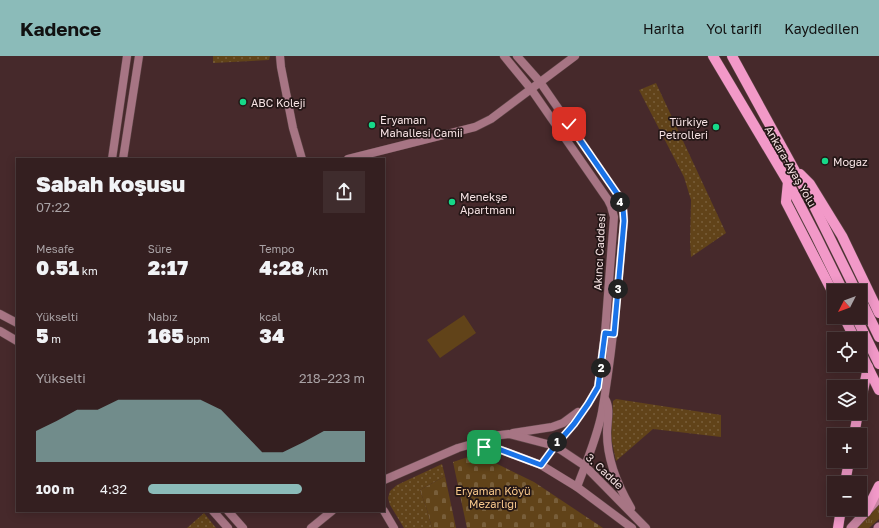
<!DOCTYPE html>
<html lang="tr">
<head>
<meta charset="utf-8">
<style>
	body { margin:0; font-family:"Golos Text",sans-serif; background:#3f2c2d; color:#f1f3f6; height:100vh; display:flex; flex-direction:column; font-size:15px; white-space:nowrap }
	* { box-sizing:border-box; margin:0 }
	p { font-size:13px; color:#a9a2a5 }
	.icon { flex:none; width:22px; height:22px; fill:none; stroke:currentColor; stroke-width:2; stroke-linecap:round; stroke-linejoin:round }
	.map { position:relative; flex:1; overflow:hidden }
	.panel { position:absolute; left:16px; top:102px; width:369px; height:354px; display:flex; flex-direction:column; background:#341f20; border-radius:0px; box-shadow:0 2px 10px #0003,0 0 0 1px #4e3d3e }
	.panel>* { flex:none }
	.needle { width:26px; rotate:228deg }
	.tools { position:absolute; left:827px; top:228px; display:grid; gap:8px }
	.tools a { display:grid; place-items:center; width:40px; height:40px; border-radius:0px; background:#341f20; box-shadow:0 2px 10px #0003,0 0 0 1px #4e3d3e; font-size:20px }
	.pin { position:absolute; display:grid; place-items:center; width:34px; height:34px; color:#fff; margin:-17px; border-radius:8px; box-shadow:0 2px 6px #0006 }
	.km { position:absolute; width:20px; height:20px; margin:-10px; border-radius:50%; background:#222; color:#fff; font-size:11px; line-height:20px; text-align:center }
	.round { display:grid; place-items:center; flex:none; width:42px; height:42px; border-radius:0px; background:#3f2c2d }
	.headline { display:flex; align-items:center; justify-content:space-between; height:68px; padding:0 20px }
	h1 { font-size:22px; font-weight:800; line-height:30px }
	.figures { display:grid; grid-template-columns:repeat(3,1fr); gap:6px; height:68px; padding:4px 20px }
	.figures div { display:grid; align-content:center }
	.figures b { font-size:20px; font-weight:800 }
	.figures small { font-size:11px; font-weight:400 }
	.figures p { font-size:11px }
	.chart { height:112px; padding:8px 20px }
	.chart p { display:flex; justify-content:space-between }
	.chart svg { width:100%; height:72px; margin-top:4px; fill:#8bbbb9; opacity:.7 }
	ul { padding:0 20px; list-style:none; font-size:13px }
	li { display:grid; grid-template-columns:64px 48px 1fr; align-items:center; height:30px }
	li i { height:10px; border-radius:5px; background:#8bbbb9 }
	header { display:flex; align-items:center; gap:24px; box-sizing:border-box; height:56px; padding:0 20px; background:#8bbbb9; color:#111 }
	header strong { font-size:19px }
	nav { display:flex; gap:22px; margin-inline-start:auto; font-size:14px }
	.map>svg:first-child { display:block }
</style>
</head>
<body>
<header>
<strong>Kadence</strong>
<nav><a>Harita</a><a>Yol tarifi</a><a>Kaydedilen</a></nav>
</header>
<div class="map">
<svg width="879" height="472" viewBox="0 0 879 472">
	<defs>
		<pattern id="grass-tufts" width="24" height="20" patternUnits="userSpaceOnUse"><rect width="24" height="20" fill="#614319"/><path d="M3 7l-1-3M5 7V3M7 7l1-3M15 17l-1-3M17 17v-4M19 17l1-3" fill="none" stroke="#785e3a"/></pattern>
		<pattern id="cemetery-stones" width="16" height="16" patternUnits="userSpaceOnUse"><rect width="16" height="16" fill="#614319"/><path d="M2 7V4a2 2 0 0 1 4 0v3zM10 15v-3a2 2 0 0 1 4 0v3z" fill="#785e3a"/></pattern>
		<pattern id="park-dots" width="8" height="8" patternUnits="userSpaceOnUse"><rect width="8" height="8" fill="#614319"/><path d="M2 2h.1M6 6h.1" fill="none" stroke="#785e3a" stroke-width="1.8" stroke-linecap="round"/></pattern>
	</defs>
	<rect width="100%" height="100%" fill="#46292b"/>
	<polygon fill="url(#grass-tufts)" points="879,448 879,463 869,472 857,472"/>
	<g fill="url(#cemetery-stones)">
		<polygon points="477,398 534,426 603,472 467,472 453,406"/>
		<polygon points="445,420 456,472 432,472 427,454 420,434"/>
	</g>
	<g fill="url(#park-dots)">
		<polygon points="213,0 270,0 269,4 213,7"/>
		<polygon points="656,27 726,177 691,201 690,186 691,144 684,121 639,34"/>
		<polygon points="616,343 721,359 721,381 653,373 616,405 611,381 613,345"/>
		<polygon points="442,408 445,420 420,434 427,454 432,472 404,472 390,449 388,442 390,435 397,429"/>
		<polygon points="204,457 216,472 187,472"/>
	</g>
	<polygon fill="#614319" points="464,259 476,277 440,302 427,284"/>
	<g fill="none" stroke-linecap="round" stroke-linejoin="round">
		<g stroke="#604749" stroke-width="9">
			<g id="secondary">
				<polyline points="280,0 281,11 293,72 302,103"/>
				<polyline points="504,0 531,33 608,144 611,150 614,161 605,277 598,331 588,348 574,368 555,390 541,409"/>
				<path d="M517,0L540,26L618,139L623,151L624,165C618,229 613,293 602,356C597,382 586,407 577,431"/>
				<polyline points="112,103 127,0"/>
				<polyline points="123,103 139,0"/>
				<polyline points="348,103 475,71 491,63 575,0"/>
				<polyline points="0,258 17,267"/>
				<polyline points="0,275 17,285"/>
				<path d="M605,343C611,351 607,367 607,377C607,403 618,430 631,452"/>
				<polyline points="513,377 552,371 563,367 578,356"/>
				<polyline points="472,388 501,394 541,409 577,431 632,472"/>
				<polyline points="384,424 458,392 472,388 484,381 509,378 555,390 585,410 646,472"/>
				<polyline points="213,455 228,472"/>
				<polyline points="228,455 243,472"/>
				<polyline points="384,455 394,472"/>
				<polyline points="311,472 332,455"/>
			</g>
		</g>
		<g stroke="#604749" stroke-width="10">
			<g id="primary">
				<polyline points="851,472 879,442"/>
				<polyline points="878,472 879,471"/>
			</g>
		</g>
		<g stroke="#604749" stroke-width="11">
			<g id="highway">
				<polyline points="713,0 788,126 816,180 843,235"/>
				<polyline points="732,0 813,148 856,235"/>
				<polyline points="800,118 810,128 842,180 879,257"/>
				<polyline points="788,126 786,146 834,239"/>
				<polyline points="860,242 879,281"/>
				<polyline points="844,261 855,283"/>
				<polyline points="856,261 879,308"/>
				<polyline points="860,295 879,334"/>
				<polyline points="860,349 868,311"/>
				<polyline points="854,379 858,357"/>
				<polyline points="845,427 849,405"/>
				<polyline points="866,456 879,430"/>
				<polyline points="838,472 841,453"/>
			</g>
		</g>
		<use href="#secondary" stroke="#a77584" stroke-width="8"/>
		<use href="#primary" stroke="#c784a1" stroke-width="9"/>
		<use href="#highway" stroke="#f299c8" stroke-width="10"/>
	</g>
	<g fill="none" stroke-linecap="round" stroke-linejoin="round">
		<g stroke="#fff" stroke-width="8">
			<polyline id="route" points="484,391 501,394 541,409 555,390 574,368 588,348 598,331 605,277 614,278 624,165 623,152 618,139 569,68"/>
		</g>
		<use href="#route" stroke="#1a73e8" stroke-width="5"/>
	</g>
	<g fill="#16d989" stroke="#231616" stroke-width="1.5">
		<circle cx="243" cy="46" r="4"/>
		<circle cx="372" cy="69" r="4"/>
		<circle cx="716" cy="71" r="4"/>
		<circle cx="825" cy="105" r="4"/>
		<circle cx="452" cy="146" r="4"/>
	</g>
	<g text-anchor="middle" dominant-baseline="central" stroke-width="3.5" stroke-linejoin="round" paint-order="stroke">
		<g font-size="11" fill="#f6e2e3" stroke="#231616" text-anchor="start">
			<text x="251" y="46">ABC Koleji</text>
			<text x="380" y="63">Eryaman<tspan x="380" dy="13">Mahallesi Camii</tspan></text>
			<text x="708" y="65" text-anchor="end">Türkiye<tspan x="708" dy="13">Petrolleri</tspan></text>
			<text x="833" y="105">Mogaz</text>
			<text x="460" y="140">Menekşe<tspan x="460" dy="13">Apartmanı</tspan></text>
		</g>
		<g font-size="11" fill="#f6e2e3" stroke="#231616">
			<text transform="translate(791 110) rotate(60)">Ankara-Ayaş Yolu</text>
			<text transform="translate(599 196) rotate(-87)">Akıncı Caddesi</text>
			<text transform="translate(605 415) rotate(43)">3. Cadde</text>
		</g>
		<g font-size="11" fill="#f8c88b" stroke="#231616">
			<text x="493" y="434">Eryaman Köyü<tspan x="493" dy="13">Mezarlığı</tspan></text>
		</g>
	</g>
</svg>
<div class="tools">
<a><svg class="needle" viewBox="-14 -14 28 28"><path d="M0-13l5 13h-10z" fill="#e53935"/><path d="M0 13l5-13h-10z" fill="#a9a2a5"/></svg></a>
<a><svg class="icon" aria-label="locate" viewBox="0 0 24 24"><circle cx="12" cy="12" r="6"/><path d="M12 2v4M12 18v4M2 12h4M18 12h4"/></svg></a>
<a><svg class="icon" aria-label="layers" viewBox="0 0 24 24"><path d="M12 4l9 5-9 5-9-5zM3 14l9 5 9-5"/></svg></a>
<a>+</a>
<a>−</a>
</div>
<div class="pin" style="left:484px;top:391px;background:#1e9e55"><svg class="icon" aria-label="arrive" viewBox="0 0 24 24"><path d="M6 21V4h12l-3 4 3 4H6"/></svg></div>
<div class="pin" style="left:569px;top:68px;background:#d93025"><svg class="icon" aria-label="check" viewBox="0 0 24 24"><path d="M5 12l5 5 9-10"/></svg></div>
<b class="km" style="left:557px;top:386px">1</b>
<b class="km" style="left:601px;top:312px">2</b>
<b class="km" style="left:618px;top:233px">3</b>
<b class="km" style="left:620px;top:146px">4</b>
<section class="panel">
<div class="headline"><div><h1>Sabah koşusu</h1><p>07:22</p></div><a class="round"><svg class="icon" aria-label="share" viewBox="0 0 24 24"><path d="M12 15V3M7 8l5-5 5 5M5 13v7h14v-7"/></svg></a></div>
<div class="figures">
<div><p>Mesafe</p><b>0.51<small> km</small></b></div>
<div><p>Süre</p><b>2:17</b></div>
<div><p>Tempo</p><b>4:28<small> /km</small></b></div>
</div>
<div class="figures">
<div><p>Yükselti</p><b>5<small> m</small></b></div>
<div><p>Nabız</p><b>165<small> bpm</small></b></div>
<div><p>kcal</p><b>34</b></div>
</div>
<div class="chart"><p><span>Yükselti</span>218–223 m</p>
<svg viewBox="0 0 160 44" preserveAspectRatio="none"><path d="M0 44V25L10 19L20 12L30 12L40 6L50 6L60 6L70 6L80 6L90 12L100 25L110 38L120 38L130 32L140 25L150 25L160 25V44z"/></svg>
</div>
<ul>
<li><b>100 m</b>4:32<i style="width:71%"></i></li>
</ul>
</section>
</div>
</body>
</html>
